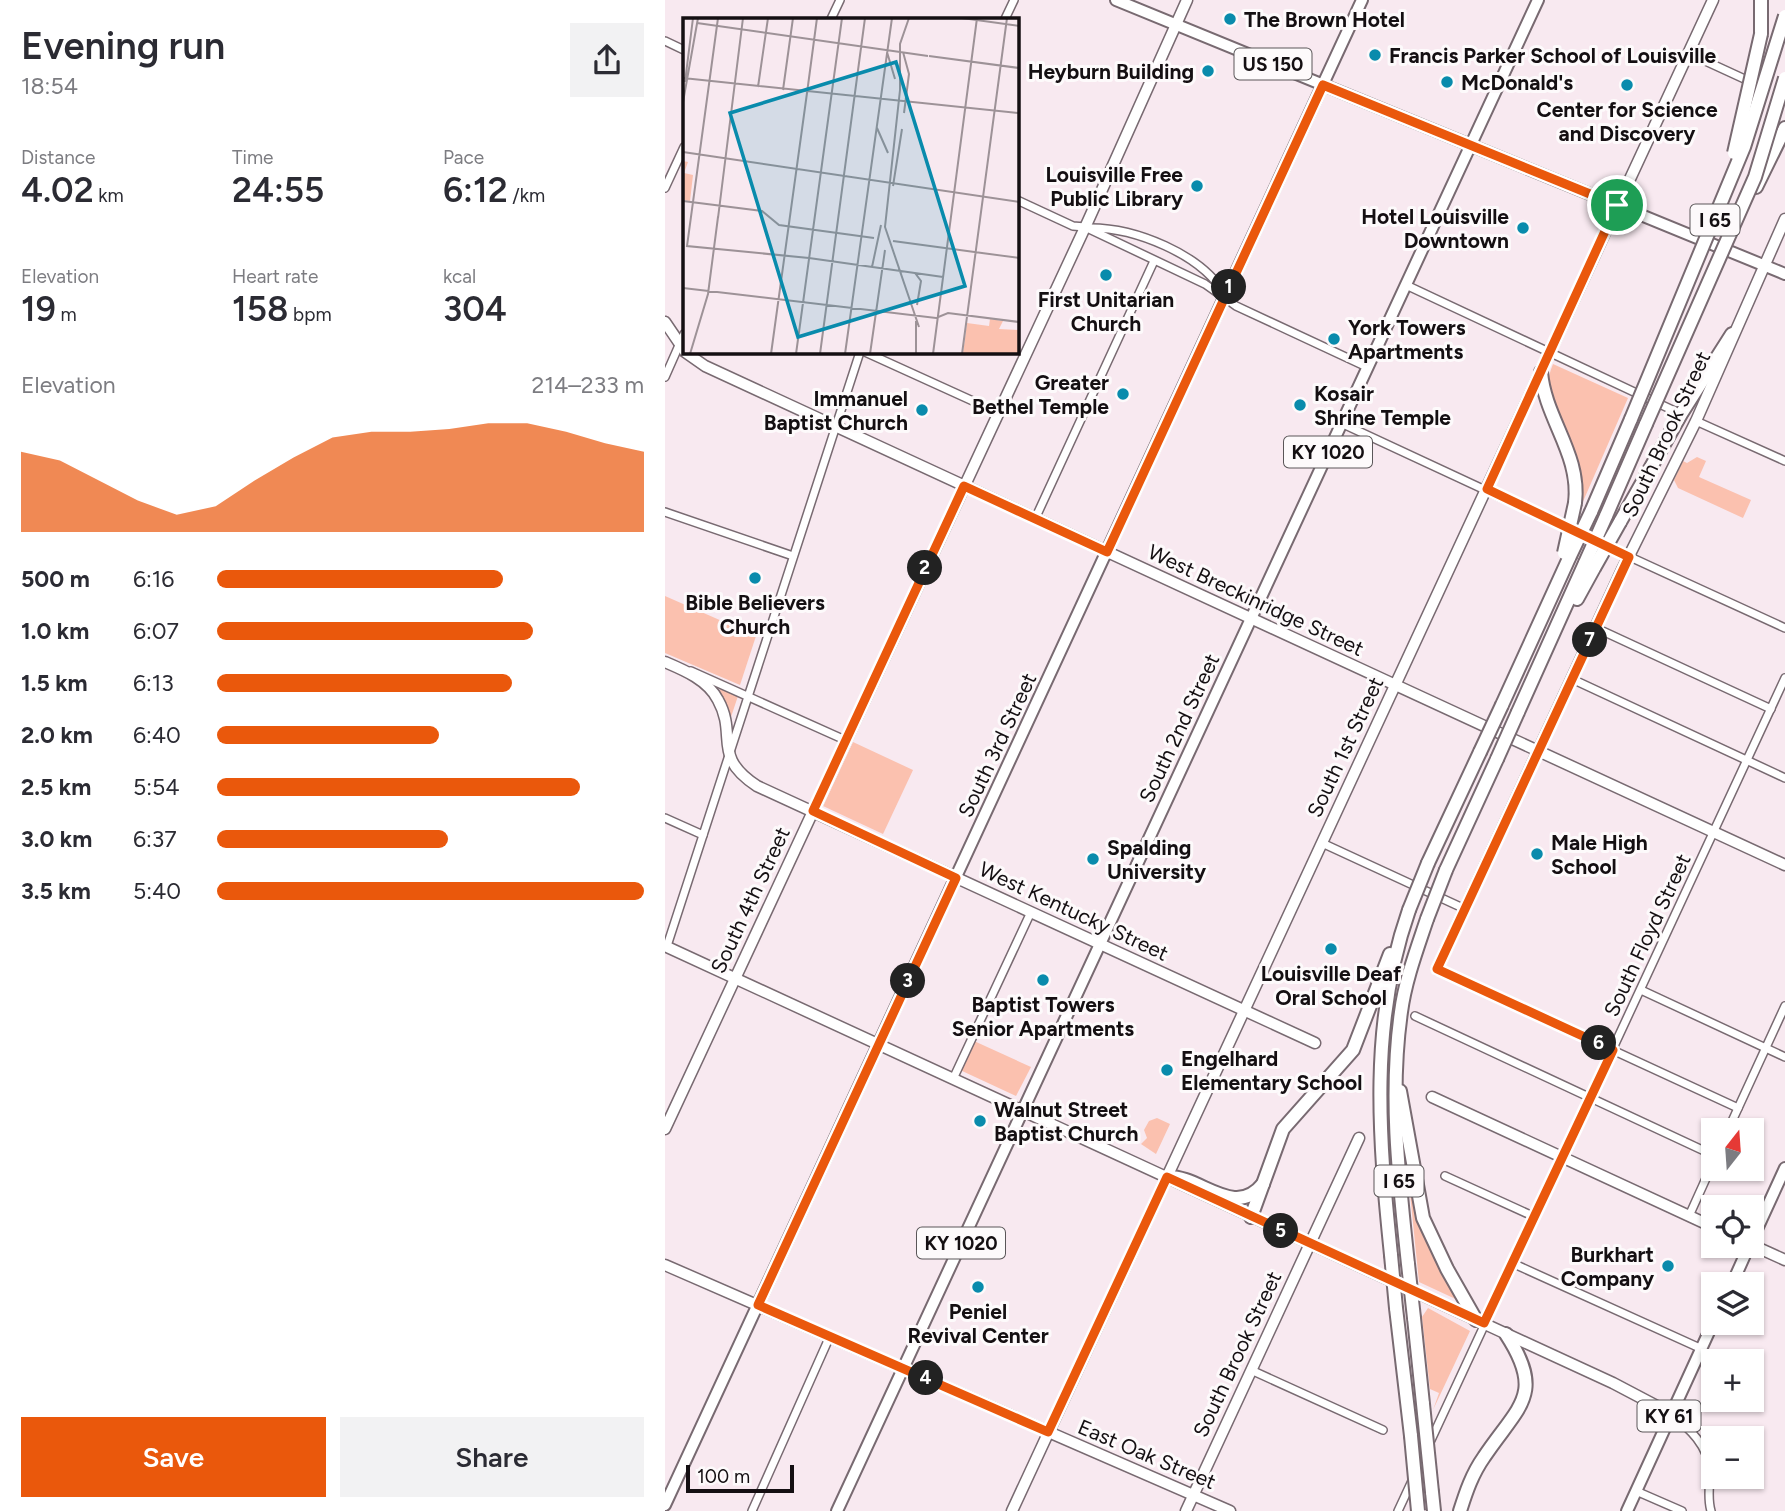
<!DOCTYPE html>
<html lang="en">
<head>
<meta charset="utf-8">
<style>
	body { margin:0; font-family:Figtree,sans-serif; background:#f2f2f3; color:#2b2b33; height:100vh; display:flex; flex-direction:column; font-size:26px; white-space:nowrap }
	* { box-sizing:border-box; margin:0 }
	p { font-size:23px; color:#7c7c81 }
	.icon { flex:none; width:38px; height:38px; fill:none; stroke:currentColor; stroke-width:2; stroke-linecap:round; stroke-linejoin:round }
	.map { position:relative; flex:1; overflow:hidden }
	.details { display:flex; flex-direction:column; background:#fff; width:665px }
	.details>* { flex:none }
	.needle { width:46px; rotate:17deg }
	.fabs { position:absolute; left:1036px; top:1118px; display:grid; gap:14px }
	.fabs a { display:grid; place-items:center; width:63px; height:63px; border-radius:0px; background:#fff; box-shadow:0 2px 5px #0004; font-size:35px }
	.scale { position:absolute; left:21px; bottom:18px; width:108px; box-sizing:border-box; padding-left:7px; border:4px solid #140f12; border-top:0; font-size:19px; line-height:24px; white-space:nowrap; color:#140f12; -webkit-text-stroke:5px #fdfafb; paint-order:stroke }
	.pin { position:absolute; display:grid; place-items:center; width:60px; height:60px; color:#fff; margin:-30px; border:4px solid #fff; border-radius:50%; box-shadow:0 2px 7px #0007 }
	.km { position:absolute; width:35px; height:35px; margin:-18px; border-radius:50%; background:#222; color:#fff; font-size:19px; line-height:35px; text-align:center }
	.round { display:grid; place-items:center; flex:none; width:74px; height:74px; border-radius:0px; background:#f2f2f3 }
	.summary { display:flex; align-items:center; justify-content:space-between; height:119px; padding:0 21px }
	h1 { font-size:38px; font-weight:600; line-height:52px }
	.figures { display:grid; grid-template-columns:repeat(3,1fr); gap:10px; height:119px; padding:7px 21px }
	.figures div { display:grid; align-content:center }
	.figures b { font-size:35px; font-weight:600 }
	.figures small { font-size:19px; font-weight:400 }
	.figures p { font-size:19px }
	.chart { height:196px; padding:14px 21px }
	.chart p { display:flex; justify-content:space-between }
	.chart svg { width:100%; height:126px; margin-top:7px; fill:#ea580c; opacity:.7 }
	.cta { display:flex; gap:14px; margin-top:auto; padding:14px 21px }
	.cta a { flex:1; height:80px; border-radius:0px; background:#ea580c; color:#fff; font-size:28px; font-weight:600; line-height:80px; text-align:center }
	.cta a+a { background:#f2f2f3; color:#2b2b33 }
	ul { padding:0 21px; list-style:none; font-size:23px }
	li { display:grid; grid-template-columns:112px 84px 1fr; align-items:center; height:52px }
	li i { height:18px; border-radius:9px; background:#ea580c }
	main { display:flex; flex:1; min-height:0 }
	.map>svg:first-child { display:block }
</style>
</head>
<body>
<main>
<section class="details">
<div class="summary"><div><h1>Evening run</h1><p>18:54</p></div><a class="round"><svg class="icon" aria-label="share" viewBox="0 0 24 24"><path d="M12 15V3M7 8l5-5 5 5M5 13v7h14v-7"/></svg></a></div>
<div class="figures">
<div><p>Distance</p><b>4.02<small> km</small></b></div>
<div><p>Time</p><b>24:55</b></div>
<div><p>Pace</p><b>6:12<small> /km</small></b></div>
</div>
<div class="figures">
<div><p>Elevation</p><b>19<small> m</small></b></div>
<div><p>Heart rate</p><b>158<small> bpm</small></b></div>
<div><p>kcal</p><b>304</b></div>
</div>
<div class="chart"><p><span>Elevation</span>214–233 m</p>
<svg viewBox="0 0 160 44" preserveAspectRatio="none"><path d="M0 44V16L10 19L20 26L30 33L40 38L50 35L60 26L70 18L80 11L90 9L100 9L110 8L120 6L130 6L140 9L150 13L160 16V44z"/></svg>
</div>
<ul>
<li><b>500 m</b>6:16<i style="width:67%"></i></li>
<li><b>1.0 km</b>6:07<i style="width:74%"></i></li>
<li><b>1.5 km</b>6:13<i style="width:69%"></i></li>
<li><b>2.0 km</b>6:40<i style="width:52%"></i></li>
<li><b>2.5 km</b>5:54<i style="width:85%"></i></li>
<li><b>3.0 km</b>6:37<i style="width:54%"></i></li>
<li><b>3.5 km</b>5:40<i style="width:100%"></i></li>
</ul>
<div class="cta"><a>Save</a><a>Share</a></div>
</section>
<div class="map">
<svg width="1120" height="1511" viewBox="0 0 1120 1511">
	<rect width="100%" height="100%" fill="#f8e9f0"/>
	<g fill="#fbc1af">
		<path d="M888,364L963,398L910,520C923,469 866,414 888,364Z"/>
		<polygon points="1032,457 1041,461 1034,477 1086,500 1078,518 1013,488 1009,480 1018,461 1022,463"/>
		<polygon points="0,596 91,636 75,685 0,653"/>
		<polygon points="56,688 73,696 64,723 53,693"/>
		<polygon points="188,742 248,770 218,834 158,806"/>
		<polygon points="309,1041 366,1067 351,1096 295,1070"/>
		<polygon points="492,1118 505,1124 491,1154 476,1144 482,1138 479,1130 484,1121"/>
		<polygon points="740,1144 759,1234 797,1302 754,1282"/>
		<polygon points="763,1308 805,1331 768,1410 774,1393 765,1389 757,1317"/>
	</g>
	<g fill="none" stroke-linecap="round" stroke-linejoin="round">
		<g stroke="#786a71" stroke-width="10">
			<g id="street">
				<polyline points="166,19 175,0"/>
				<polyline points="340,19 349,0"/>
				<polyline points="0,41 19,50"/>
				<polyline points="1023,53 1086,82"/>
				<polyline points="0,188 19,147"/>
				<polyline points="352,200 408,226 420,227 540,284 571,306 702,367"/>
				<path d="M423,228C469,227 537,254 560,295"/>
				<polyline points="741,285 1016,414"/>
				<polyline points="200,352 332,412"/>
				<polyline points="0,377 19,334"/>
				<polyline points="1031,421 1120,461"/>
				<polyline points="676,423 904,529"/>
				<polyline points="0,512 128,556"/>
				<polyline points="370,519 489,261"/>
				<polyline points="915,534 1120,628"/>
				<polyline points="931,628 1106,709"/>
				<polyline points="26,671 180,740"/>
				<polyline points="907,679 1120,778"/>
				<polyline points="0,818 38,835"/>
				<polyline points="657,843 800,909"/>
				<polyline points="2,946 195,352"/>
				<polyline points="772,969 1073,1108"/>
				<polyline points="976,990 1120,1057"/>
				<polyline points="750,1016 1048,1155"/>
				<polyline points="288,1079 366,912"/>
				<polyline points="1063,1130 1120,1006"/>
				<polyline points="780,1176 870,1217"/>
				<polyline points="1024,1216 1048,1163"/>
				<polyline points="847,1263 1037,1349"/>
				<polyline points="586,1370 718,1430"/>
				<path d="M1005,1413C1024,1428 1044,1446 1045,1472C1045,1486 1042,1497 1046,1511"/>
				<polyline points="971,1491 1017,1511"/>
				<polyline points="87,1511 165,1336"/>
				<polyline points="733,1511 1120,678"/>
			</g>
		</g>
		<g stroke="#786a71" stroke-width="13">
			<g id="secondary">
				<polyline points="0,322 19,350"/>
				<polyline points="20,352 40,366 1120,865"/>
				<path d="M0,662C19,670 43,680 53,700C73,736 46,756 92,786L650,1043"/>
				<polyline points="0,946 948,1383 1005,1413"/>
				<polyline points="772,969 957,570 1031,421 1120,219"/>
				<polyline points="767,1097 1048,1227"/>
				<polyline points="0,1129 423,221 522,0"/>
				<polyline points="1087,1245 1120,1260"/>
				<polyline points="0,1265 565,1511"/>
				<polyline points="347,1511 1048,0"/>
				<polyline points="521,1511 694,1138"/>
			</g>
		</g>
		<g stroke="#786a71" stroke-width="14">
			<g id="primary">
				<polyline points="451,0 1120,274"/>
				<polyline points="1087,1240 1120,1168"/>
				<polyline points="1067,1284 1084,1246"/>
				<polyline points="0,1505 697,0"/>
				<polyline points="172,1511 873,0"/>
				<polyline points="962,1511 1048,1323"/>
			</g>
		</g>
		<g stroke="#786a71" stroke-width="16">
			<g id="highway">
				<polyline points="1096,34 1096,0"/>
				<polyline points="1091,187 1120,128"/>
				<path d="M876,372C880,419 916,454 910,503"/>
				<polyline points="926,512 966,419"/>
				<polyline points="941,516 981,424"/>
				<polyline points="955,522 1016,414 1067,334"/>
				<polyline points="912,599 929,568"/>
				<polyline points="837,705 905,556"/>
				<polyline points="853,712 920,563"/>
				<polyline points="763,863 815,752"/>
				<polyline points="781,870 832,759"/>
				<polyline points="735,1091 758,1218 782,1269 811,1320"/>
				<path d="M502,1177C535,1175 569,1220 598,1184"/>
				<polyline points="586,1217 618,1129 688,1050 725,954"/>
				<path d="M726,1255C714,1138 704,1024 744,910"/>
				<path d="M743,1264C734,1180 724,1096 736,1012C740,981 752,949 762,919"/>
				<polyline points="731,1308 746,1436"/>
				<polyline points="749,1318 758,1404"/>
				<polyline points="767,1492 769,1511"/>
				<path d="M795,1511C801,1492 807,1474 819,1457C853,1406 881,1395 841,1334"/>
			</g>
		</g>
		<use href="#street" stroke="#fff" stroke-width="7"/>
		<use href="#secondary" stroke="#fff" stroke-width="10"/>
		<use href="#primary" stroke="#fff" stroke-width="10"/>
		<use href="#highway" stroke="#fff" stroke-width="12"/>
		<g stroke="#786a71" stroke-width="16" stroke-linecap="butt">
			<g id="highway-bridge">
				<polyline points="1069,153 1096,34"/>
				<polyline points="966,419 1079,147 1120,16"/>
				<polyline points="981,424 1090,177 1120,78"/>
				<polyline points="899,553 910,503"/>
				<polyline points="905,556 926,512"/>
				<polyline points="920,563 941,516"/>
				<polyline points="929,568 955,522"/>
				<polyline points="815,752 837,705"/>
				<polyline points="832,759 853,712"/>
				<polyline points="744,910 763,863"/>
				<polyline points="762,919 781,870"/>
				<polyline points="726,1255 731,1308"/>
				<polyline points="743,1264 749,1318"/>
				<polyline points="758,1404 767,1492"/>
				<polyline points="746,1436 753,1511"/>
			</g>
		</g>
		<use href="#highway-bridge" stroke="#fff" stroke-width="12"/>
	</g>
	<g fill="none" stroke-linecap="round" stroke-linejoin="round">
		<g stroke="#fff" stroke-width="14">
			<polygon id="route" points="658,85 952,205 822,489 964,557 772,969 948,1050 819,1323 502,1177 383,1432 93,1305 291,878 148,811 299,486 442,552"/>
		</g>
		<use href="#route" stroke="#ea580c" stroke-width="9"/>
	</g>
	<g fill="#098bac" stroke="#fdfafb" stroke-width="2.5">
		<circle cx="565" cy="19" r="7"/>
		<circle cx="710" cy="55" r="7"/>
		<circle cx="543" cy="71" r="7"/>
		<circle cx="782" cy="82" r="7"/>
		<circle cx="962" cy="85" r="7"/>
		<circle cx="532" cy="186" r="7"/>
		<circle cx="858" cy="228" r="7"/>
		<circle cx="441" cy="275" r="7"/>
		<circle cx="669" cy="339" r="7"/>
		<circle cx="458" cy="394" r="7"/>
		<circle cx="635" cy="405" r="7"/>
		<circle cx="257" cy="410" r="7"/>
		<circle cx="90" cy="578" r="7"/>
		<circle cx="872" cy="854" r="7"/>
		<circle cx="428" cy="859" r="7"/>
		<circle cx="666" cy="949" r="7"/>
		<circle cx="378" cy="980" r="7"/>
		<circle cx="502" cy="1070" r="7"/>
		<circle cx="315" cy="1121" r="7"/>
		<circle cx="1003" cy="1266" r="7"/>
		<circle cx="313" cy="1287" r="7"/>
	</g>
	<g text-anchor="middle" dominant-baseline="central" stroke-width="6" stroke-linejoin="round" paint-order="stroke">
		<g fill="#fdfafb" stroke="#5a5658" stroke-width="2">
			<rect x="569.5" y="48.5" width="77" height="31" rx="5"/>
			<rect x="1025.5" y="204.5" width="49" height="31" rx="5"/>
			<rect x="619" y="436.5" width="88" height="31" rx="5"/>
			<rect x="709.5" y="1165.5" width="49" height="31" rx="5"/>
			<rect x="252" y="1227.5" width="88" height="31" rx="5"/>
			<rect x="972.5" y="1400.5" width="63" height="31" rx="5"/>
		</g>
		<g font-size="19" font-weight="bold" fill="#140f12">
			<text x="608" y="64">US 150</text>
			<text x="1050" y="220">I 65</text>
			<text x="663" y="452">KY 1020</text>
			<text x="734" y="1181">I 65</text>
			<text x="296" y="1243">KY 1020</text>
			<text x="1004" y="1416">KY 61</text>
		</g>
		<g font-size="21" font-weight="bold" fill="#140f12" stroke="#fdfafb" text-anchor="start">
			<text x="579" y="19">The Brown Hotel</text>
			<text x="724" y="55">Francis Parker School of Louisville</text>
			<text x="529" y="71" text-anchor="end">Heyburn Building</text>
			<text x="796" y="82">McDonald's</text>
			<text x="962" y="109" text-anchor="middle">Center for Science<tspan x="962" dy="24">and Discovery</tspan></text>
			<text x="518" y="174" text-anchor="end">Louisville Free<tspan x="518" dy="24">Public Library</tspan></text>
			<text x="844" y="216" text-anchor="end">Hotel Louisville<tspan x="844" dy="24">Downtown</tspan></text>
			<text x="441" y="299" text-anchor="middle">First Unitarian<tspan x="441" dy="24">Church</tspan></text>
			<text x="683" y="327">York Towers<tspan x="683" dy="24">Apartments</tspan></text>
			<text x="444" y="382" text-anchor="end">Greater<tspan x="444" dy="24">Bethel Temple</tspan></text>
			<text x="649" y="393">Kosair<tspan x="649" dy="24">Shrine Temple</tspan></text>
			<text x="243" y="398" text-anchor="end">Immanuel<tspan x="243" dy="24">Baptist Church</tspan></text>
			<text x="90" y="602" text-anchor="middle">Bible Believers<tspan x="90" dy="24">Church</tspan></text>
			<text x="886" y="842">Male High<tspan x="886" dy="24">School</tspan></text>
			<text x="442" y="847">Spalding<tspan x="442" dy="24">University</tspan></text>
			<text x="666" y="973" text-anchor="middle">Louisville Deaf<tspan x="666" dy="24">Oral School</tspan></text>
			<text x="378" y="1004" text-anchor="middle">Baptist Towers<tspan x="378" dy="24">Senior Apartments</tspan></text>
			<text x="516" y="1058">Engelhard<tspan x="516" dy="24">Elementary School</tspan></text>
			<text x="329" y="1109">Walnut Street<tspan x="329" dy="24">Baptist Church</tspan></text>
			<text x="989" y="1254" text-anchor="end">Burkhart<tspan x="989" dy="24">Company</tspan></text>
			<text x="313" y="1311" text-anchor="middle">Peniel<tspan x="313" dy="24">Revival Center</tspan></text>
		</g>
		<g font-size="21" fill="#140f12" stroke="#fdfafb">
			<text transform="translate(1001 434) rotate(-65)">South Brook Street</text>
			<text transform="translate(591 600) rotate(25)">West Breckinridge Street</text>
			<text transform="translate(514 728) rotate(-65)">South 2nd Street</text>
			<text transform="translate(332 745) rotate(-65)">South 3rd Street</text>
			<text transform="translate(680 747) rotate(-65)">South 1st Street</text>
			<text transform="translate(85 900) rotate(-65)">South 4th Street</text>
			<text transform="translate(409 911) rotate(25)">West Kentucky Street</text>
			<text transform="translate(982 935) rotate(-65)">South Floyd Street</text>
			<text transform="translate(572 1354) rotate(-65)">South Brook Street</text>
			<text transform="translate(482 1454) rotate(23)">East Oak Street</text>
		</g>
	</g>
	<g transform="translate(18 18)">
		<rect width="336" height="336" fill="#f8e9f0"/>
		<path d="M0,143L5,144L1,155L10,157L7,183L0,182ZM307,301L320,303L316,311L336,312V336L280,335L284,305L306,308Z" fill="#fbc1af"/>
		<path fill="none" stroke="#9d9297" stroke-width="2" d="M35,0L4,228L126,240M226,0L217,26V72L202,209L236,309M279,0L336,8M14,5L245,38M204,34L212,61M220,34L226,56L221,95M246,38L336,50M0,60L336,95M2,64L10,0M75,69L85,0M100,72L110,0M124,75L134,0M0,84L15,0M194,110L205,135M0,134L336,184M210,168L219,111M0,183L79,193L96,207L191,220M35,200L60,0M210,223L336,240M126,240L260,259M189,249L198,207M232,255L238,263L234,287M0,270L253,300L265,295L336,304M233,303V336M7,336L25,276L35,199M88,336L124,75M113,336L159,0M137,336L182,0M162,336L209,0M187,336L202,232M250,336L294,0M279,336L324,0"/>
		<path fill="#098bac" fill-opacity="0.15" stroke="#098bac" stroke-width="3.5" d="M213,44L282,268L115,319L47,95Z"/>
		<rect width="336" height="336" fill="none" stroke="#140f12" stroke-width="3.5"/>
	</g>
</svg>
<div class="fabs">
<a><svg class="needle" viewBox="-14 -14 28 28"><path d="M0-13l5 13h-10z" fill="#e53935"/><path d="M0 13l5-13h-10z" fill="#7c7c81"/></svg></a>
<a><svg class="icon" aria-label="locate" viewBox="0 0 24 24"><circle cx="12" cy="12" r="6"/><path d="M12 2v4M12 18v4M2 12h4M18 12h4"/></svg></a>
<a><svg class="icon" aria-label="layers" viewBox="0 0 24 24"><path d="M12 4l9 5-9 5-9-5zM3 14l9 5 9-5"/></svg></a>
<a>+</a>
<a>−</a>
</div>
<div class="scale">100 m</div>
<div class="pin" style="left:952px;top:205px;background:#1e9e55"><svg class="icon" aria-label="arrive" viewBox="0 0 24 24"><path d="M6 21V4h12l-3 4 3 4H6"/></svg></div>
<b class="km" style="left:564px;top:287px">1</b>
<b class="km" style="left:260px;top:568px">2</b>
<b class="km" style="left:243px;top:981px">3</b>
<b class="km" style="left:261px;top:1378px">4</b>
<b class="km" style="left:616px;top:1231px">5</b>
<b class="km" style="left:934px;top:1043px">6</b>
<b class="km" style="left:925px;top:640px">7</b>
</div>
</main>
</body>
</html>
